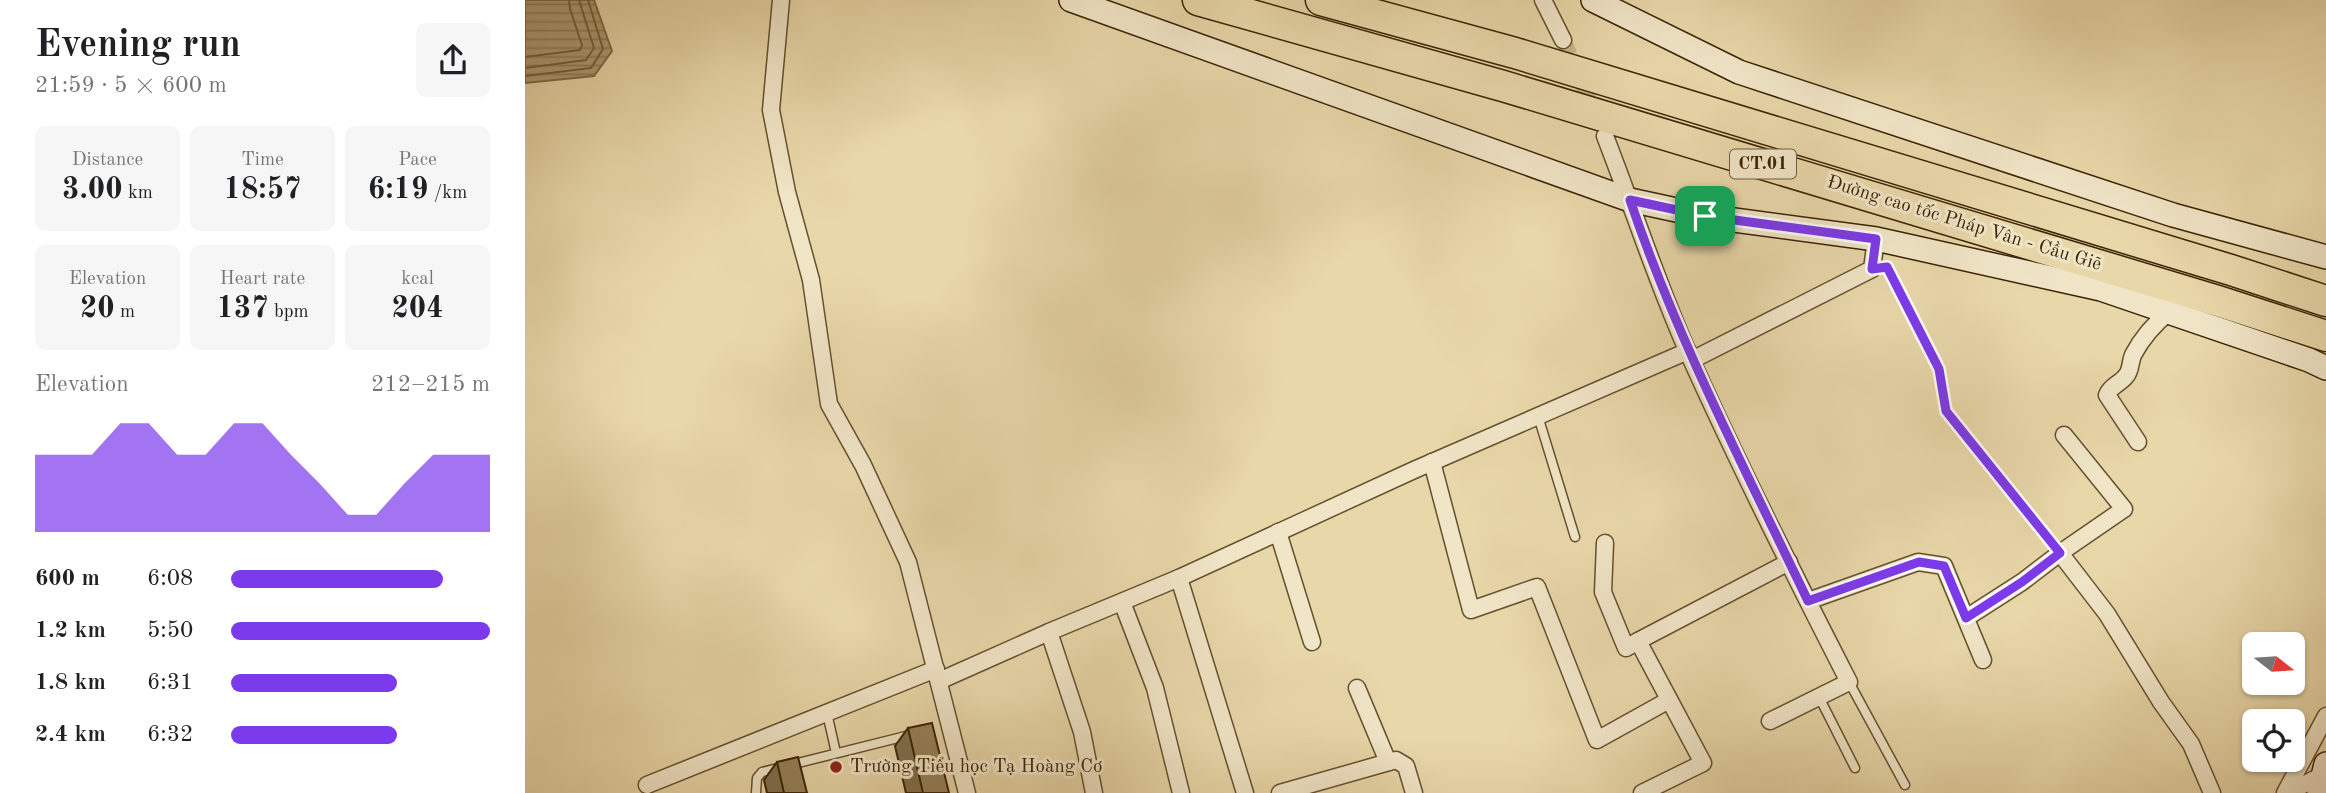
<!DOCTYPE html>
<html lang="en">
<head>
<meta charset="utf-8">
<style>
	body { margin:0; font-family:"Old Standard TT",serif; background:#f6f6f6; color:#202124; height:100vh; display:flex; flex-direction:column; font-size:26px; white-space:nowrap }
	* { box-sizing:border-box; margin:0 }
	p { font-size:23px; color:#757577 }
	.icon { flex:none; width:38px; height:38px; fill:none; stroke:currentColor; stroke-width:2; stroke-linecap:round; stroke-linejoin:round }
	.map { position:relative; flex:1; overflow:hidden }
	.side { display:flex; flex-direction:column; background:#fff; width:525px }
	.side>* { flex:none }
	.needle { width:46px; rotate:107deg }
	.controls { position:absolute; left:1717px; top:632px; display:grid; gap:14px }
	.controls a { display:grid; place-items:center; width:63px; height:63px; border-radius:10px; background:#fff; box-shadow:0 2px 5px #0004; font-size:35px }
	.pin { position:absolute; display:grid; place-items:center; width:60px; height:60px; color:#fff; margin:-30px; border-radius:14px; box-shadow:0 4px 10px #0006 }
	.round { display:grid; place-items:center; flex:none; width:74px; height:74px; border-radius:10px; background:#f6f6f6 }
	.summary { display:flex; align-items:center; justify-content:space-between; height:119px; padding:0 35px }
	h1 { font-size:38px; font-weight:800; line-height:52px }
	.figures { display:grid; grid-template-columns:repeat(3,1fr); gap:10px; height:119px; padding:7px 35px }
	.figures div { display:grid; align-content:center; border-radius:10px; background:#f6f6f6; text-align:center }
	.figures b { font-size:30px; font-weight:800 }
	.figures small { font-size:19px; font-weight:400 }
	.figures p { font-size:19px }
	.chart { height:196px; padding:14px 35px }
	.chart p { display:flex; justify-content:space-between }
	.chart svg { width:100%; height:126px; margin-top:7px; fill:#7c3aed; opacity:.7 }
	ul { padding:0 35px; list-style:none; font-size:23px }
	li { display:grid; grid-template-columns:112px 84px 1fr; align-items:center; height:52px }
	li i { height:18px; border-radius:9px; background:#7c3aed }
	main { display:flex; flex:1; min-height:0 }
	.map>svg:first-child { display:block }
</style>
</head>
<body>
<main>
<section class="side">
<div class="summary"><div><h1>Evening run</h1><p>21:59 · 5 × 600 m</p></div><a class="round"><svg class="icon" aria-label="share" viewBox="0 0 24 24"><path d="M12 15V3M7 8l5-5 5 5M5 13v7h14v-7"/></svg></a></div>
<div class="figures">
<div><p>Distance</p><b>3.00<small> km</small></b></div>
<div><p>Time</p><b>18:57</b></div>
<div><p>Pace</p><b>6:19<small> /km</small></b></div>
</div>
<div class="figures">
<div><p>Elevation</p><b>20<small> m</small></b></div>
<div><p>Heart rate</p><b>137<small> bpm</small></b></div>
<div><p>kcal</p><b>204</b></div>
</div>
<div class="chart"><p><span>Elevation</span>212–215 m</p>
<svg viewBox="0 0 160 44" preserveAspectRatio="none"><path d="M0 44V17L10 17L20 17L30 6L40 6L50 17L60 17L70 6L80 6L90 17L100 27L110 38L120 38L130 27L140 17L150 17L160 17V44z"/></svg>
</div>
<ul>
<li><b>600 m</b>6:08<i style="width:82%"></i></li>
<li><b>1.2 km</b>5:50<i style="width:100%"></i></li>
<li><b>1.8 km</b>6:31<i style="width:64%"></i></li>
<li><b>2.4 km</b>6:32<i style="width:64%"></i></li>
</ul>
</section>
<div class="map">
<svg width="1801" height="793" viewBox="0 0 1801 793">
	<defs>
		<pattern id="water-rules" width="6" height="5" patternUnits="userSpaceOnUse" patternTransform="scale(1.75)"><rect width="6" height="5" fill="#ae9a71"/><path d="M0 2.5h6" fill="none" stroke="#8f7d5b"/></pattern>
	</defs>
	<rect width="100%" height="100%" fill="#e8d7a9"/>
	<filter id="stains"><feTurbulence type="fractalNoise" baseFrequency=".00286" numOctaves="4"/><feColorMatrix values="0 0 0 0 .2 0 0 0 0 .09 0 0 0 0 .02 0 0 0 .5 -.17"/></filter>
	<radialGradient id="worn" r=".72"><stop offset=".6" stop-color="#630" stop-opacity="0"/><stop offset="1" stop-color="#630" stop-opacity=".3"/></radialGradient>
	<polygon fill="url(#water-rules)" stroke="#806a46" stroke-width="2" points="0,0 69,0 87,51 69,76 0,83"/>
	<g fill="none" stroke-linecap="round" stroke-linejoin="round">
		<g stroke="#755e3b" stroke-width="2">
			<polyline points="0,57 55,50 57,45 45,9 44,0"/>
			<polyline points="0,68 61,60 69,48 54,0"/>
			<polyline points="0,76 66,68 78,49 63,0"/>
		</g>
		<polyline stroke="#c6b388" stroke-width="16" stroke-dasharray="16 8" stroke-linecap="butt" points="1038,40 1071,115"/>
		<g stroke="#67502e" stroke-width="11">
			<g id="lane">
				<polyline points="1347,269 1362,267 1414,369 1421,411 1535,553"/>
				<polyline points="1013,416 1050,537"/>
				<polyline points="1324,682 1380,785"/>
				<polyline points="1294,697 1330,768"/>
				<polyline points="302,713 311,753"/>
				<polyline points="231,793 232,778 237,772 385,735"/>
			</g>
		</g>
		<g stroke="#67502e" stroke-width="19">
			<g id="street">
				<polyline points="256,0 246,110 262,192 286,280 304,404 338,465 383,562 442,793"/>
				<polyline points="1018,0 1038,40"/>
				<path d="M1080,136C1108,208 1131,280 1162,350C1212,462 1268,573 1324,682L1245,721"/>
				<polyline points="1167,360 1347,269 1351,239"/>
				<polyline points="1539,435 1599,509 1535,553 1582,614 1636,702 1666,744 1687,793"/>
				<path d="M1613,442L1582,395C1586,385 1595,384 1601,376C1606,371 1605,362 1608,355C1617,338 1629,324 1644,312"/>
				<polyline points="907,462 946,610 1012,587 1072,740 1144,700"/>
				<polyline points="753,532 787,642"/>
				<polyline points="1080,543 1078,592 1101,648 1113,641 1178,763 1117,793"/>
				<polyline points="654,578 720,793"/>
				<polyline points="1283,601 1393,562 1419,566 1458,660"/>
				<polyline points="597,602 630,688 656,793"/>
				<polyline points="1441,618 1497,582 1535,553"/>
				<polyline points="524,632 557,732 569,793"/>
				<polyline points="1113,641 1264,562"/>
				<polyline points="414,681 524,632 654,578 889,470 1163,351"/>
				<polyline points="832,688 863,762"/>
				<polyline points="122,785 411,669"/>
				<polyline points="755,793 871,760 881,766 889,793"/>
				<polyline points="1760,793 1801,716"/>
				<polyline points="1762,793 1798,775"/>
			</g>
		</g>
		<g stroke="#3c2305" stroke-width="26">
			<g id="secondary">
				<polyline points="546,0 1105,200 1179,216 1351,239 1576,289 1784,360 1801,368"/>
				<polyline points="1068,0 1214,72 1648,215 1801,257"/>
				<polyline points="1794,793 1801,764"/>
			</g>
		</g>
		<g stroke="#3c2305" stroke-width="33">
			<g id="highway">
				<polyline points="673,0 978,86 1693,301 1801,336"/>
				<polyline points="796,0 990,53 1706,270 1801,301"/>
			</g>
		</g>
		<use href="#lane" stroke="#f0e5c7" stroke-width="8"/>
		<use href="#street" stroke="#f0e5c7" stroke-width="16"/>
		<use href="#secondary" stroke="#f0e5c7" stroke-width="23"/>
		<use href="#highway" stroke="#e8d7a9" stroke-width="30"/>
	</g>
	<g fill="#806f4d" stroke="#3c2305" stroke-width="2">
		<polygon points="383,728 424,793 381,793 370,746"/>
		<polygon points="252,762 282,793 242,793 239,780"/>
	</g>
	<g fill="#95815a" stroke="#3c2305" stroke-width="2">
		<polygon points="407,723 424,793 398,793 383,728"/>
		<polygon points="273,757 282,793 259,793 252,762"/>
	</g>
	<g fill="none" stroke-linecap="round" stroke-linejoin="round">
		<g stroke="#fff" stroke-width="14">
			<path id="route" d="M1105,200L1180,216L1351,239L1347,269L1362,267L1414,369L1421,411L1535,553L1497,582L1441,618L1419,566L1394,562L1283,601C1220,469 1152,339 1105,200Z"/>
		</g>
		<use href="#route" stroke="#7c3aed" stroke-width="9"/>
	</g>
	<circle fill="#8f2418" stroke="#f0e5c7" stroke-width="2.5" cx="311" cy="767" r="7"/>
	<g text-anchor="middle" dominant-baseline="central" stroke-width="6" stroke-linejoin="round" paint-order="stroke">
		<rect fill="#f0e5c7" stroke="#725d3f" stroke-width="2" x="1205" y="149.5" width="66" height="29" rx="5"/>
		<g font-size="18" font-weight="bold" fill="#3c2305">
			<text x="1238" y="164">CT.01</text>
		</g>
		<g font-size="19" fill="#3c2305" stroke="#f0e5c7">
			<text transform="translate(1439 224) rotate(17)">Đường cao tốc Pháp Vân - Cầu Giẽ</text>
		</g>
		<g font-size="19" fill="#3c2305" stroke="#f0e5c7" text-anchor="start">
			<text x="325" y="767">Trường Tiểu học Tạ Hoàng Cơ</text>
		</g>
	</g>
	<rect width="100%" height="100%" filter="url(#stains)"/>
	<rect width="100%" height="100%" fill="url(#worn)"/>
</svg>
<div class="controls">
<a><svg class="needle" viewBox="-14 -14 28 28"><path d="M0-13l5 13h-10z" fill="#e53935"/><path d="M0 13l5-13h-10z" fill="#757577"/></svg></a>
<a><svg class="icon" aria-label="locate" viewBox="0 0 24 24"><circle cx="12" cy="12" r="6"/><path d="M12 2v4M12 18v4M2 12h4M18 12h4"/></svg></a>
</div>
<div class="pin" style="left:1180px;top:216px;background:#1e9e55"><svg class="icon" aria-label="arrive" viewBox="0 0 24 24"><path d="M6 21V4h12l-3 4 3 4H6"/></svg></div>
</div>
</main>
</body>
</html>
